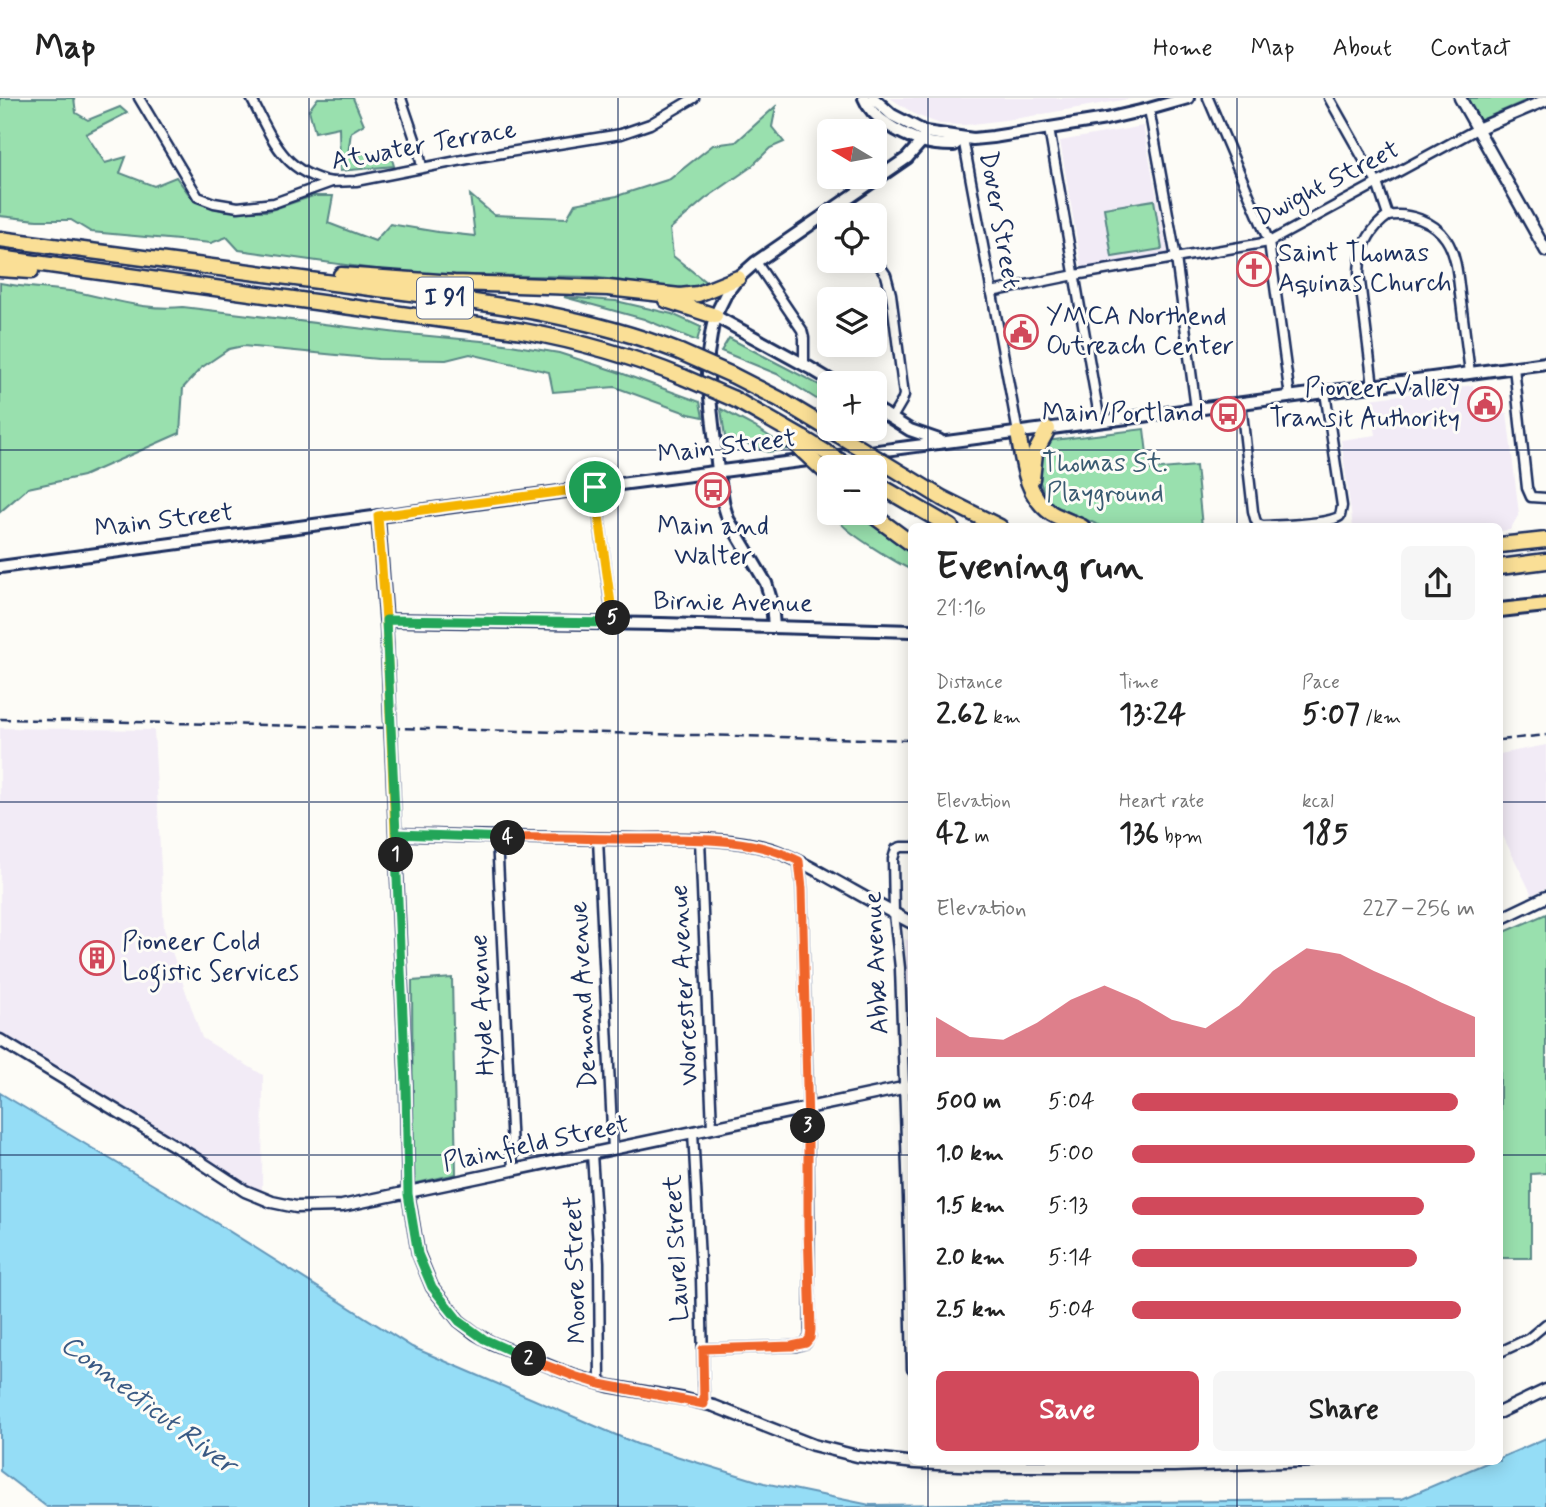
<!DOCTYPE html>
<html lang="en">
<head>
<meta charset="utf-8">
<style>
	body { margin:0; font-family:Mynerve,sans-serif; background:#f6f6f6; color:#222; height:100vh; display:flex; flex-direction:column; font-size:26px; white-space:nowrap }
	* { box-sizing:border-box; margin:0 }
	p { font-size:23px; color:#767676 }
	.icon { flex:none; width:38px; height:38px; fill:none; stroke:currentColor; stroke-width:2; stroke-linecap:round; stroke-linejoin:round }
	.map { position:relative; flex:1; overflow:hidden }
	.drawer { position:absolute; left:908px; top:425px; width:595px; height:942px; display:flex; flex-direction:column; background:#fff; border-radius:10px; box-shadow:0 4px 18px #0003 }
	.drawer>* { flex:none }
	.needle { width:46px; rotate:280deg }
	.buttons { position:absolute; left:817px; top:21px; display:grid; gap:14px }
	.buttons a { display:grid; place-items:center; width:70px; height:70px; border-radius:10px; background:#fff; box-shadow:0 4px 18px #0003; font-size:35px }
	.pin { position:absolute; display:grid; place-items:center; width:60px; height:60px; color:#fff; margin:-30px; border:4px solid #fff; border-radius:50%; box-shadow:0 2px 7px #0007 }
	.km { position:absolute; width:35px; height:35px; margin:-18px; border-radius:50%; background:#222; color:#fff; font-size:19px; line-height:35px; text-align:center }
	.round { display:grid; place-items:center; flex:none; width:74px; height:74px; border-radius:10px; background:#f6f6f6 }
	.overview { display:flex; align-items:center; justify-content:space-between; height:119px; padding:0 28px }
	h1 { font-size:38px; font-weight:700; line-height:52px }
	.stats { display:grid; grid-template-columns:repeat(3,1fr); gap:10px; height:119px; padding:7px 28px }
	.stats div { display:grid; align-content:center }
	.stats b { font-size:30px; font-weight:700 }
	.stats small { font-size:19px; font-weight:400 }
	.stats p { font-size:19px }
	.chart { height:196px; padding:14px 28px }
	.chart p { display:flex; justify-content:space-between }
	.chart svg { width:100%; height:126px; margin-top:7px; fill:#d1495b; opacity:.7 }
	.cta { display:flex; gap:14px; margin-top:auto; padding:14px 28px }
	.cta a { flex:1; height:80px; border-radius:10px; background:#d1495b; color:#fff; font-size:28px; font-weight:700; line-height:80px; text-align:center }
	.cta a+a { background:#f6f6f6; color:#222 }
	ul { padding:0 28px; list-style:none; font-size:23px }
	li { display:grid; grid-template-columns:112px 84px 1fr; align-items:center; height:52px }
	li i { height:18px; border-radius:9px; background:#d1495b }
	header { display:flex; align-items:center; gap:42px; box-sizing:border-box; height:98px; padding:0 35px; background:#fff; border-bottom:2px solid #e0e0e0 }
	header strong { font-size:33px }
	nav { display:flex; gap:38px; margin-inline-start:auto; font-size:24px }
	.map>svg:first-child { display:block }
</style>
</head>
<body>
<header>
<strong>Map</strong>
<nav><a>Home</a><a>Map</a><a>About</a><a>Contact</a></nav>
</header>
<div class="map">
<svg width="1546" height="1409" viewBox="0 0 1546 1409">
	<rect width="100%" height="100%" fill="#fdfcf7"/>
	<filter id="ink" filterUnits="userSpaceOnUse"><feTurbulence type="fractalNoise" baseFrequency=".0143" numOctaves="2"/><feDisplacementMap in="SourceGraphic" scale="14" xChannelSelector="R" yChannelSelector="G"/><feConvolveMatrix kernelMatrix="1 2 1 2 8 2 1 2 1" color-interpolation-filters="sRGB"/></filter>
	<g filter="url(#ink)">
		<g fill="#f2ebf6">
			<polygon points="890,0 1134,0 1020,20 965,27 940,26 916,17"/>
			<polygon points="1143,28 1168,155 1082,171 1060,43"/>
			<polygon points="1473,287 1476,318 1507,315 1519,416 1510,432 1500,433 1500,429 1353,429 1341,342 1376,337 1370,301"/>
			<polygon points="0,630 154,632 164,831 202,940 263,977 262,1092 243,1086 0,935"/>
			<polygon points="1546,647 1546,790 1532,797 1500,732 1500,656"/>
			<polygon points="905,841 912,844 912,980 909,928"/>
		</g>
		<g fill="#99e0ae" stroke="#5a8886" stroke-width="2">
			<polygon points="0,0 74,0 76,15 88,22 120,9 127,15 86,36 105,65 126,59 120,75 154,88 176,79 194,103 224,113 268,113 313,98 333,98 328,125 375,143 390,126 438,134 475,138 470,97 494,117 567,120 575,106 617,98 670,81 713,47 736,44 776,8 772,29 784,44 770,50 751,69 705,101 670,131 673,158 707,185 690,192 592,179 417,176 367,170 239,152 227,139 211,145 91,134 71,122 37,122 0,118"/>
			<polygon points="318,0 353,0 364,26 351,34 348,56 390,54 394,68 340,73 339,29 315,34 309,12"/>
			<polygon points="1465,0 1532,0 1479,23"/>
			<polygon points="1154,102 1162,151 1112,159 1104,110"/>
			<path d="M0,185C25,190 51,190 76,194C113,201 145,213 183,209L398,235L492,244L559,255L618,274L700,304L703,319L689,316L615,289L553,294L549,274L470,256L446,262L378,261L243,248L229,251L201,270L183,290L180,335L83,378L28,390L0,414Z"/>
			<polygon points="564,199 616,203 672,216 701,229 697,243 644,221"/>
			<polygon points="729,240 829,292 829,309 777,276 721,253"/>
			<polygon points="721,311 755,329 789,351 767,354 746,345 725,339"/>
			<polygon points="1144,331 1149,372 1196,368 1202,429 1103,429 1055,408 1047,400 1038,380 1037,367 1046,343"/>
			<path d="M837,415H860L912,454V472C898,466 849,436 841,425C839,424 837,417 837,415Z"/>
			<polygon points="1546,816 1546,1075 1531,1076 1531,1160 1500,1160 1500,836"/>
			<polygon points="452,880 456,1076 413,1086 412,883"/>
		</g>
		<polygon fill="#95ddf6" stroke="#6497b9" stroke-width="2" points="0,995 202,1116 412,1249 637,1346 764,1385 870,1407 1402,1401 1491,1363 1500,1363 1500,1360 1546,1340 1546,1409 47,1409 0,1373"/>
		<g fill="none" stroke-linecap="round" stroke-linejoin="round">
			<g stroke="#1b2f5e" stroke-width="13">
				<g id="minor">
					<polyline points="139,0 198,99 214,105 238,109 274,105 332,84 356,83 478,59 621,36 650,26 694,0"/>
					<path d="M251,0C272,40 283,75 332,84"/>
					<polyline points="401,0 418,50 422,69"/>
					<polyline points="1208,0 1269,144 1290,299"/>
					<path d="M1329,0L1377,85L1388,118C1368,132 1360,151 1359,175L1373,288"/>
					<polyline points="1149,11 1176,160 1196,311"/>
					<polyline points="1049,31 1100,324"/>
					<polyline points="963,40 1018,335"/>
					<polyline points="839,106 846,117"/>
					<path d="M1388,118C1408,114 1434,123 1446,141C1458,159 1458,184 1461,204C1464,228 1467,252 1470,275"/>
					<polyline points="875,161 886,177 891,196 904,297 902,303 892,320"/>
					<polyline points="756,164 802,232 804,240 804,266"/>
					<polyline points="991,194 1075,177 1269,144 1477,31"/>
					<polyline points="1514,269 1527,390 1531,399 1546,400"/>
					<path d="M1241,305L1253,413C1255,420 1255,427 1263,428C1281,427 1328,427 1340,418L1342,408L1325,294"/>
					<polyline points="595,389 613,525"/>
					<polyline points="497,740 513,1072"/>
					<polyline points="598,741 613,1051"/>
					<polyline points="700,742 712,1030"/>
					<polyline points="912,749 901,749 896,751 893,761 894,816 900,870 908,1099 912,1271"/>
					<polyline points="693,1034 701,1180 704,1306"/>
					<polyline points="592,1056 599,1164 600,1286"/>
					<polyline points="703,1251 796,1248 806,1245 810,1238 808,1010 802,791 799,763"/>
					<polyline points="1500,1254 1528,1241 1546,1226"/>
				</g>
			</g>
			<g stroke="#1b2f5e" stroke-width="15">
				<g id="tertiary">
					<polyline points="1460,0 1546,153"/>
					<polyline points="1477,31 1546,2"/>
					<polyline points="386,522 406,987 408,1095 418,1155 432,1189 459,1223 476,1236 492,1245 574,1278 609,1288 685,1301 714,1308 813,1347 857,1358 915,1365 981,1368 1174,1368 1314,1363"/>
					<path d="M396,736C472,739 549,740 626,741C674,742 723,737 770,751C792,758 812,770 832,781C859,796 885,811 912,825"/>
					<polyline points="1500,821 1546,799"/>
					<polyline points="0,942 193,1059 245,1093 272,1104 296,1109 342,1108 912,988"/>
					<polyline points="1500,1314 1546,1292"/>
				</g>
			</g>
			<g stroke="#1b2f5e" stroke-width="16">
				<g id="secondary">
					<path d="M864,0C872,21 901,36 921,43C931,46 943,47 954,47L963,40"/>
					<polyline points="873,0 892,17 925,34 973,41 993,39 1106,21 1149,11 1188,0"/>
					<polyline points="715,218 810,270 835,285"/>
					<polyline points="875,310 910,332 939,342"/>
					<polyline points="832,359 1546,265"/>
					<polyline points="378,418 386,522 661,526 912,533"/>
					<polyline points="0,469 589,390 816,361"/>
					<polyline points="774,529 772,505 766,485 728,421 724,408 718,373 708,281 708,256 712,231 715,218 726,196 738,180 756,164 907,60 922,43 925,34"/>
				</g>
			</g>
			<g stroke="#1b2f5e" stroke-width="18">
				<polyline id="primary" points="1500,512 1546,507"/>
			</g>
			<g stroke="#1b2f5e" stroke-width="19">
				<g id="motorway">
					<path d="M0,141C121,157 242,173 363,189C471,203 578,214 680,254"/>
					<path d="M0,160L523,233C578,243 631,258 683,279"/>
					<polyline points="0,171 31,173"/>
					<polyline points="341,177 454,185 608,190 680,198 698,196 738,180"/>
					<polyline points="666,202 715,218"/>
					<polyline points="732,277 779,301 837,336"/>
					<polyline points="734,301 804,341"/>
					<path d="M1018,335C1023,363 1025,397 1051,415C1061,421 1072,424 1082,429"/>
					<polyline points="906,378 942,400 1000,429"/>
					<polyline points="1032,381 1035,355 1048,331"/>
					<polyline points="875,385 951,429"/>
					<polyline points="870,415 912,446"/>
					<polyline points="1500,447 1546,442"/>
					<polyline points="1500,469 1546,463"/>
				</g>
			</g>
			<use href="#minor" stroke="#fdfcf7" stroke-width="8"/>
			<use href="#tertiary" stroke="#fdfcf7" stroke-width="10"/>
			<use href="#secondary" stroke="#fdfcf7" stroke-width="10"/>
			<use href="#primary" stroke="#fadf96" stroke-width="12"/>
			<use href="#motorway" stroke="#fadf96" stroke-width="14"/>
			<g stroke="#1b2f5e" stroke-width="2.5" stroke-dasharray="10 5" stroke-linecap="butt">
				<polyline points="0,621 912,642"/>
				<polyline points="1500,642 1546,637"/>
			</g>
			<g stroke="#1b2f5e" stroke-width="19" stroke-linecap="butt">
				<g id="motorway-bridge">
					<polyline points="680,254 732,277"/>
					<polyline points="683,279 734,301"/>
					<polyline points="837,336 906,378"/>
					<polyline points="804,341 850,369"/>
					<polyline points="792,343 830,378"/>
				</g>
			</g>
			<use href="#motorway-bridge" stroke="#fadf96" stroke-width="14"/>
		</g>
	</g>
	<g fill="none" stroke-linecap="round" stroke-linejoin="round" filter="url(#ink)">
		<g stroke="#fff" stroke-width="14">
			<polyline id="split-1" points="396,757 386,522 378,418 595,389"/>
		</g>
		<g stroke="#fff" stroke-width="14">
			<polyline id="split-2" points="396,757 406,987 408,1096 418,1156 432,1189 459,1223 484,1241 529,1261"/>
		</g>
		<g stroke="#fff" stroke-width="14">
			<polyline id="split-3" points="529,1261 574,1278 600,1286 704,1306 703,1251 792,1248 806,1245 810,1240 811,1232 808,1129 808,1028"/>
		</g>
		<g stroke="#fff" stroke-width="14">
			<path id="split-4" d="M508,740C548,739 587,741 626,741C684,742 746,736 799,763L802,791L808,1028"/>
		</g>
		<g stroke="#fff" stroke-width="14">
			<polyline id="split-5" points="508,740 396,736 386,522 613,525 613,520"/>
		</g>
		<g stroke="#fff" stroke-width="14">
			<polyline id="split-6" points="595,389 613,520"/>
		</g>
		<use href="#split-1" stroke="#f5b400" stroke-width="9"/>
		<use href="#split-2" stroke="#22a559" stroke-width="9"/>
		<use href="#split-3" stroke="#f0652b" stroke-width="9"/>
		<use href="#split-4" stroke="#f0652b" stroke-width="9"/>
		<use href="#split-5" stroke="#22a559" stroke-width="9"/>
		<use href="#split-6" stroke="#f5b400" stroke-width="9"/>
	</g>
	<path fill="none" stroke="#1b2f5e" stroke-width="2" stroke-opacity="0.55" d="M309,0V1409M618,0V1409M928,0V429M1237,0V429M0,352H1546M0,704H912M1500,704H1546M0,1057H912M1500,1057H1546M928,1363V1409M1237,1363V1409"/>
	<defs>
		<g id="church-ring" transform="scale(1.75)"><circle r="9.5" fill="#fdfcf7" stroke="#d1495b" stroke-width="1.5"/><path d="M-1.2-6h2.4v3.5h3.3v2.4h-3.3V6h-2.4V-.1h-3.3v-2.4h3.3Z" fill="#d1495b"/></g>
		<g id="civic-ring" transform="scale(1.75)"><circle r="9.5" fill="#fdfcf7" stroke="#d1495b" stroke-width="1.5"/><path d="M-.6-6.5H3V-4.5H.6V-3L4-1V1h2V6H-6V1h2V-1L-.6-3ZM-1.2 2.5V6h2.4V2.5Z" fill="#d1495b"/></g>
		<g id="bus-ring" transform="scale(1.75)"><circle r="9.5" fill="#fdfcf7" stroke="#d1495b" stroke-width="1.5"/><path d="M-5-6H5V4H4V6H2V4H-2V6H-4V4H-5ZM-3.5-4V0h7V-4ZM-3.5 1.2v1.5H-2V1.2ZM2 1.2v1.5H3.5V1.2Z" fill="#d1495b"/></g>
		<g id="building-ring" transform="scale(1.75)"><circle r="9.5" fill="#fdfcf7" stroke="#d1495b" stroke-width="1.5"/><path d="M-4-6H4V6H1V3H-1V6H-4ZM-2.5-4.3h1.7v1.8h-1.7ZM.8-4.3h1.7v1.8H.8ZM-2.5-1h1.7V.8h-1.7ZM.8-1h1.7V.8H.8Z" fill="#d1495b"/></g>
	</defs>
	<g fill-rule="evenodd">
		<use href="#church-ring" x="1254" y="171"/>
		<use href="#civic-ring" x="1021" y="234"/>
		<use href="#civic-ring" x="1485" y="306"/>
		<use href="#bus-ring" x="1228" y="316"/>
		<use href="#bus-ring" x="713" y="392"/>
		<use href="#building-ring" x="97" y="860"/>
	</g>
	<g text-anchor="middle" dominant-baseline="central" stroke-width="6" stroke-linejoin="round" paint-order="stroke">
		<rect fill="#fdfcf7" stroke="#5f6c8c" stroke-width="2" x="417" y="179.5" width="56" height="41" rx="5"/>
		<g font-size="24" font-weight="bold" fill="#1b2f5e">
			<text x="445" y="200">I 91</text>
		</g>
		<g font-size="26" fill="#1b2f5e" stroke="#fdfcf7">
			<text transform="translate(424 48) rotate(-10)">Atwater Terrace</text>
			<text transform="translate(1327 86) rotate(-27)">Dwight Street</text>
			<text transform="translate(999 122) rotate(80)">Dover Street</text>
			<text transform="translate(727 349) rotate(-7)">Main Street</text>
			<text transform="translate(164 423) rotate(-7)">Main Street</text>
			<text transform="translate(733 505) rotate(1)">Birnie Avenue</text>
			<text transform="translate(877 865) rotate(-93)">Abbe Avenue</text>
			<text transform="translate(685 887) rotate(-93)">Worcester Avenue</text>
			<text transform="translate(584 897) rotate(-93)">Demond Avenue</text>
			<text transform="translate(483 907) rotate(-93)">Hyde Avenue</text>
			<text transform="translate(536 1046) rotate(-12)">Plainfield Street</text>
			<text transform="translate(677 1150) rotate(-93)">Laurel Street</text>
			<text transform="translate(576 1172) rotate(-92)">Moore Street</text>
		</g>
		<g font-size="26" fill="#1b2f5e" stroke="#fdfcf7" text-anchor="start">
			<text x="1278" y="156">Saint Thomas<tspan x="1278" dy="30">Aquinas Church</tspan></text>
			<text x="1046" y="219">YMCA Northend<tspan x="1046" dy="30">Outreach Center</tspan></text>
			<text x="1460" y="291" text-anchor="end">Pioneer Valley<tspan x="1460" dy="30">Transit Authority</tspan></text>
			<text x="1204" y="316" text-anchor="end">Main/Portland</text>
			<text x="713" y="429" text-anchor="middle">Main and<tspan x="713" dy="30">Walter</tspan></text>
			<text x="122" y="845">Pioneer Cold<tspan x="122" dy="30">Logistic Services</tspan></text>
		</g>
		<g font-size="26" fill="#3a5b72" stroke="#fdfcf7">
			<text x="1105" y="366">Thomas St.<tspan x="1105" dy="30">Playground</tspan></text>
		</g>
		<g font-size="28" font-style="italic" fill="#3a5a84" stroke="#fdfcf7">
			<text transform="translate(148 1307) rotate(37)">Connecticut River</text>
		</g>
	</g>
</svg>
<div class="buttons">
<a><svg class="needle" viewBox="-14 -14 28 28"><path d="M0-13l5 13h-10z" fill="#e53935"/><path d="M0 13l5-13h-10z" fill="#767676"/></svg></a>
<a><svg class="icon" aria-label="locate" viewBox="0 0 24 24"><circle cx="12" cy="12" r="6"/><path d="M12 2v4M12 18v4M2 12h4M18 12h4"/></svg></a>
<a><svg class="icon" aria-label="layers" viewBox="0 0 24 24"><path d="M12 4l9 5-9 5-9-5zM3 14l9 5 9-5"/></svg></a>
<a>+</a>
<a>−</a>
</div>
<div class="pin" style="left:595px;top:389px;background:#1e9e55"><svg class="icon" aria-label="arrive" viewBox="0 0 24 24"><path d="M6 21V4h12l-3 4 3 4H6"/></svg></div>
<b class="km" style="left:396px;top:757px">1</b>
<b class="km" style="left:529px;top:1261px">2</b>
<b class="km" style="left:808px;top:1028px">3</b>
<b class="km" style="left:508px;top:740px">4</b>
<b class="km" style="left:613px;top:520px">5</b>
<section class="drawer">
<div class="overview"><div><h1>Evening run</h1><p>21:16</p></div><a class="round"><svg class="icon" aria-label="share" viewBox="0 0 24 24"><path d="M12 15V3M7 8l5-5 5 5M5 13v7h14v-7"/></svg></a></div>
<div class="stats">
<div><p>Distance</p><b>2.62<small> km</small></b></div>
<div><p>Time</p><b>13:24</b></div>
<div><p>Pace</p><b>5:07<small> /km</small></b></div>
</div>
<div class="stats">
<div><p>Elevation</p><b>42<small> m</small></b></div>
<div><p>Heart rate</p><b>136<small> bpm</small></b></div>
<div><p>kcal</p><b>185</b></div>
</div>
<div class="chart"><p><span>Elevation</span>227–256 m</p>
<svg viewBox="0 0 160 44" preserveAspectRatio="none"><path d="M0 44V30L10 37L20 38L30 32L40 24L50 19L60 24L70 31L80 34L90 26L100 14L110 6L120 8L130 14L140 19L150 25L160 30V44z"/></svg>
</div>
<ul>
<li><b>500 m</b>5:04<i style="width:95%"></i></li>
<li><b>1.0 km</b>5:00<i style="width:100%"></i></li>
<li><b>1.5 km</b>5:13<i style="width:85%"></i></li>
<li><b>2.0 km</b>5:14<i style="width:83%"></i></li>
<li><b>2.5 km</b>5:04<i style="width:96%"></i></li>
</ul>
<div class="cta"><a>Save</a><a>Share</a></div>
</section>
</div>
</body>
</html>
